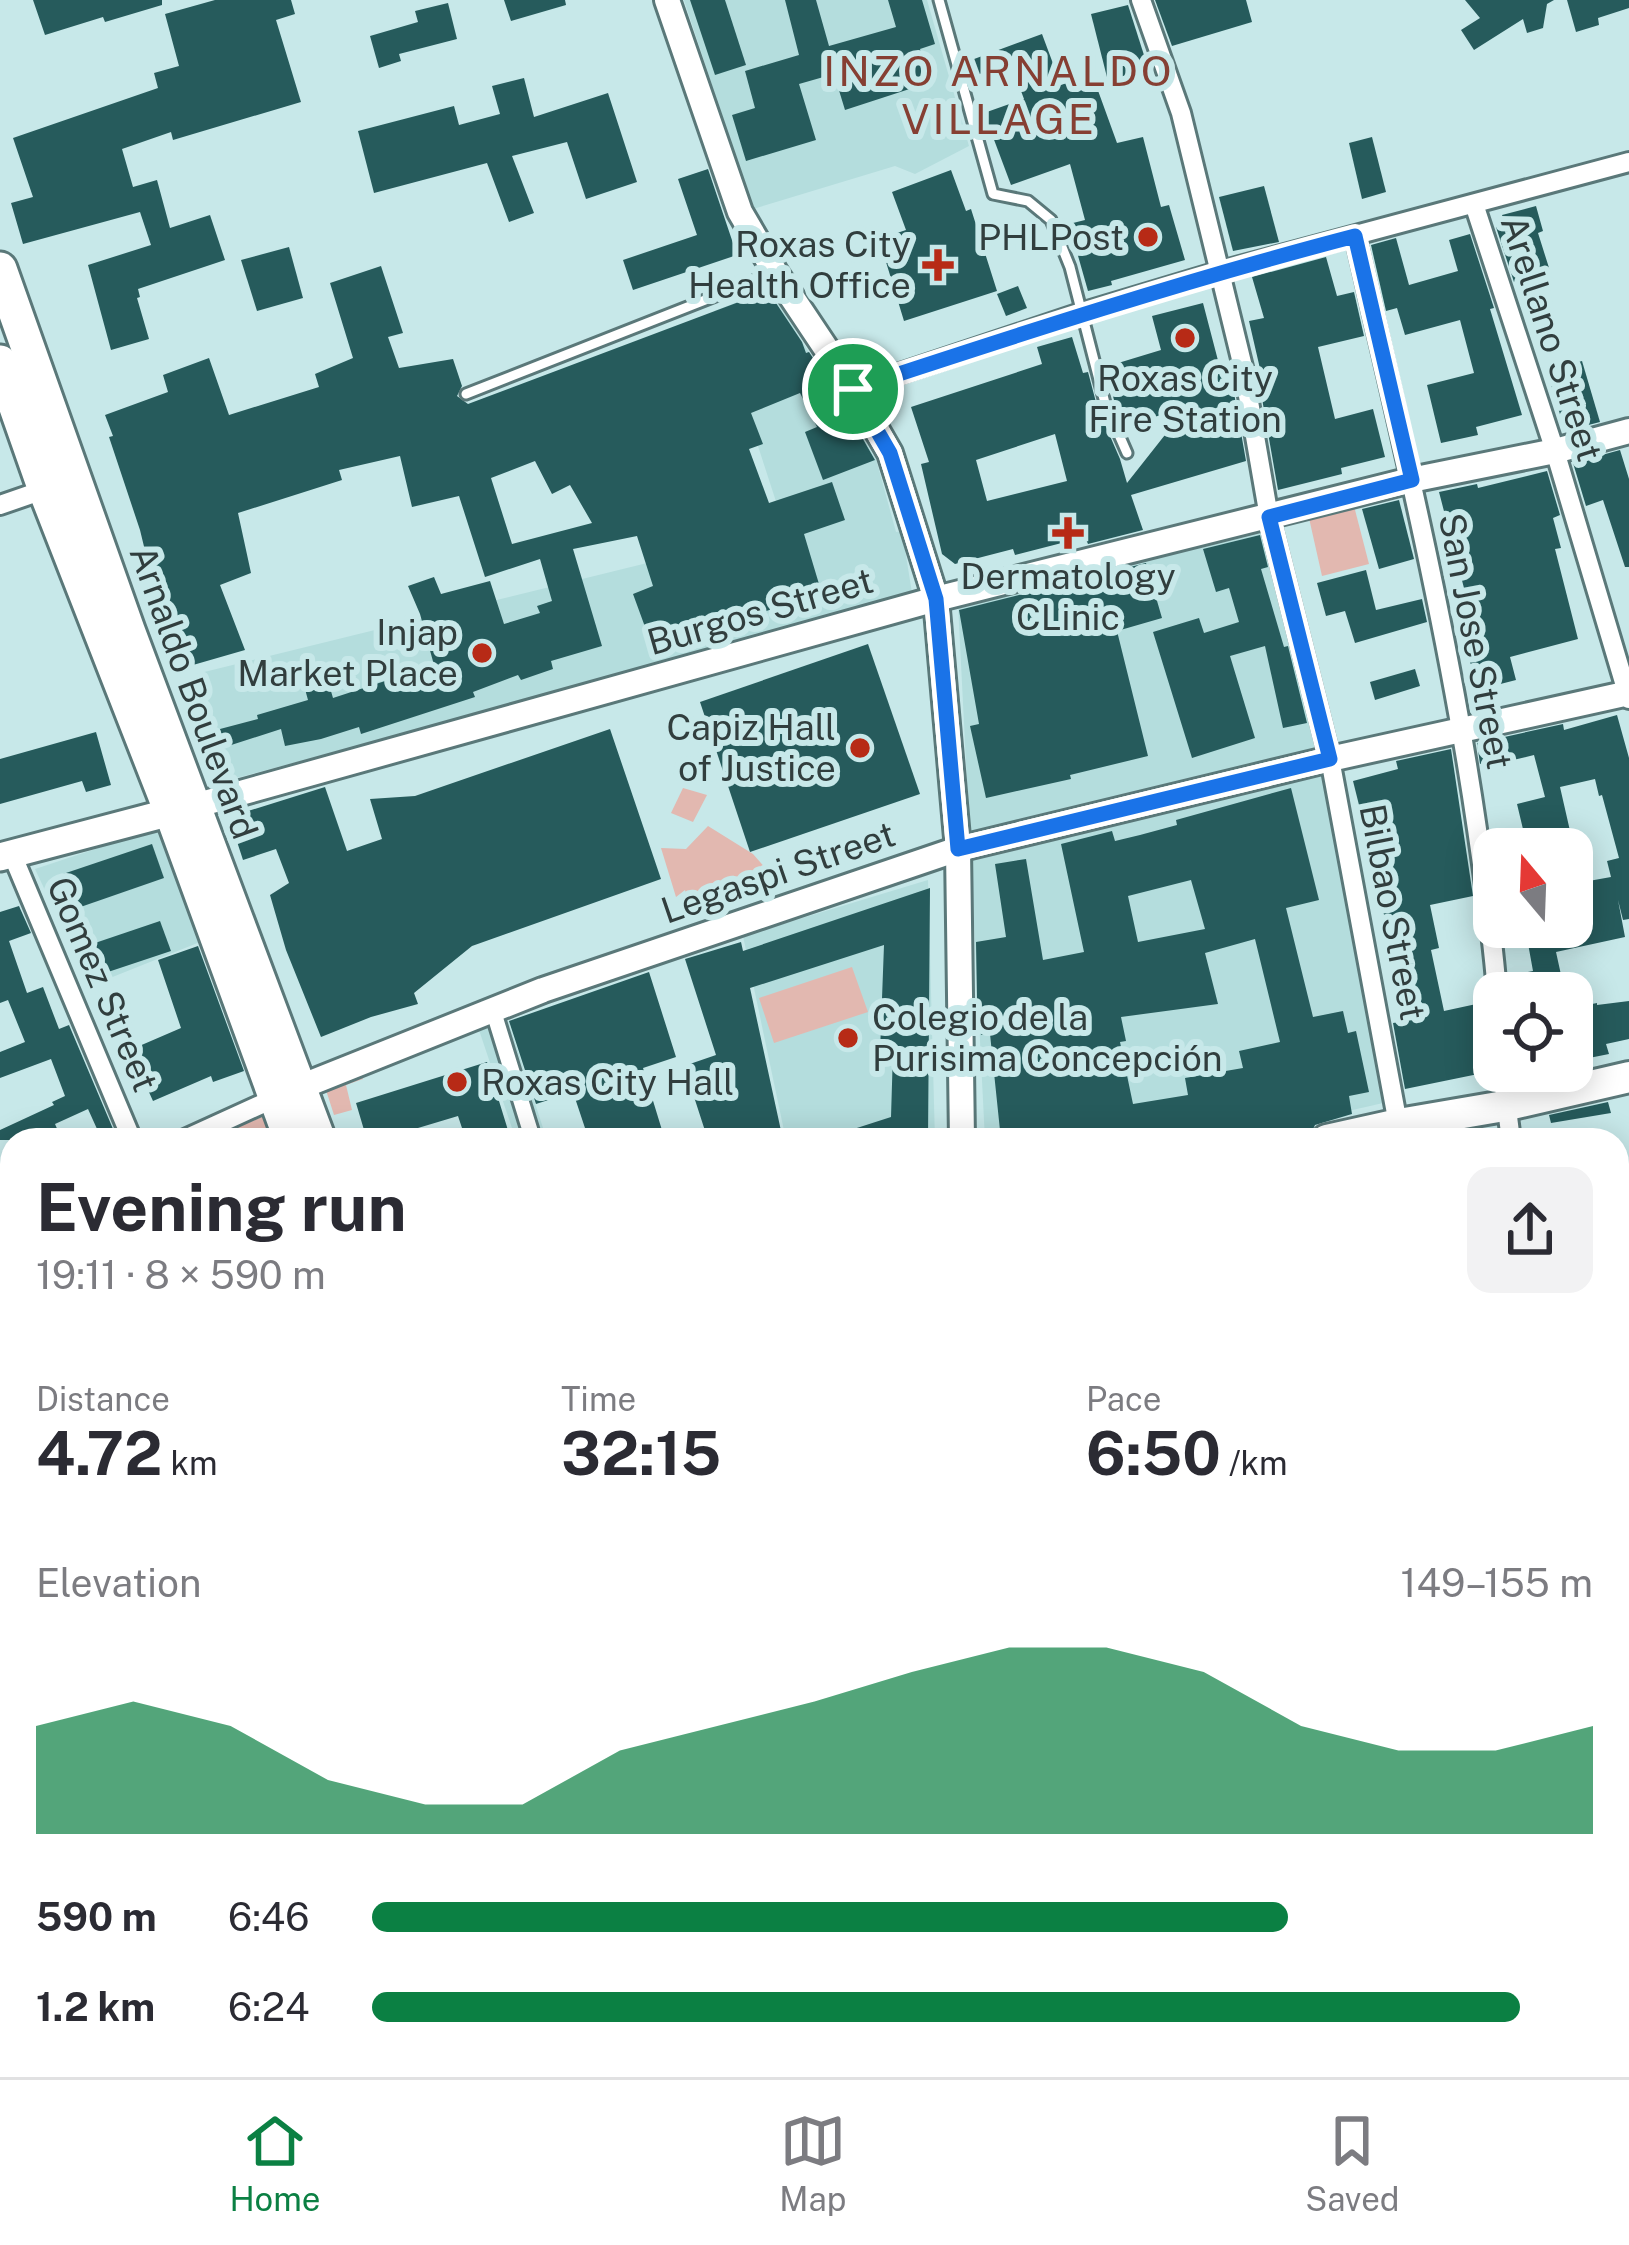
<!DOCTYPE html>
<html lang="en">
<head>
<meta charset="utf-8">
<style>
	body { margin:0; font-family:"Public Sans",sans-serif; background:#f2f2f3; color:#2b2b33; height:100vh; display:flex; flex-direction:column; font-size:45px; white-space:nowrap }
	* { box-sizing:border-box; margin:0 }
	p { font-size:39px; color:#7c7c81 }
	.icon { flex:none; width:66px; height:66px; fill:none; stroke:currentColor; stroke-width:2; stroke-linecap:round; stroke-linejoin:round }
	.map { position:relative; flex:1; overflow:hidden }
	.details { position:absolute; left:0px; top:1128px; width:1629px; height:951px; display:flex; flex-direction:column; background:#fff; border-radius:36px 36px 0 0; box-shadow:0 6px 30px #0003 }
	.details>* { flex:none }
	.needle { width:78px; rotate:341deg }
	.controls { position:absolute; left:1473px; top:828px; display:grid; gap:24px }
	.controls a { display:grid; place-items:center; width:120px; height:120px; border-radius:24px; background:#fff; box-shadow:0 6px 30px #0003; font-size:60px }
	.pin { position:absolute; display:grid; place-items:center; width:102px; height:102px; color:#fff; margin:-51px; border:6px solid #fff; border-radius:50%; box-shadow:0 3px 12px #0007 }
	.round { display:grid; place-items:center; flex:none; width:126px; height:126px; border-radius:24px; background:#f2f2f3 }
	.head { display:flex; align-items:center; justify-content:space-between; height:204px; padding:0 36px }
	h1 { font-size:66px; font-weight:700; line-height:90px }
	.figures { display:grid; grid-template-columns:repeat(3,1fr); gap:18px; height:204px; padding:12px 36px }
	.figures div { display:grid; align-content:center }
	.figures b { font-size:60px; font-weight:700 }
	.figures small { font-size:33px; font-weight:400 }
	.figures p { font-size:33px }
	.chart { height:336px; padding:24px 36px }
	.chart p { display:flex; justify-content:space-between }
	.chart svg { width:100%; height:216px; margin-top:12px; fill:#0b8043; opacity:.7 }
	ul { padding:0 36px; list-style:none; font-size:39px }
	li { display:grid; grid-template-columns:192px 144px 1fr; align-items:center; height:90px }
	li i { height:30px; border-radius:15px; background:#0b8043 }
	.dock { display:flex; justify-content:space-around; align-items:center; height:168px; border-top:3px solid #e1e1e2; background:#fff; font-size:33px; color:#7c7c81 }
	.dock a { display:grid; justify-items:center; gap:6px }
	.dock .active { color:#0b8043 }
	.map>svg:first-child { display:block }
</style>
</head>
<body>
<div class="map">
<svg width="1629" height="2077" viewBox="0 0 1629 2077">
	<rect width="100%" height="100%" fill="#c7e8e9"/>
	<g fill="#b4dddd">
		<polygon points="684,0 927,0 969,146 915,174 895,166 753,209"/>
		<polygon points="770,290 876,459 896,532 902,531 913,599 225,781 196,674 785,529 714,311"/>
		<polygon points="1278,522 1392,1101 1220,1140 985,1140 958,604"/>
		<polygon points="162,827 200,942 90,986 35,869"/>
		<polygon points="928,880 935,1140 786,1140 743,936"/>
		<polygon points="506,1015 547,1140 516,1140 478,1027"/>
		<polygon points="1629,1874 1629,2077 1337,2077 1335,2067 1617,2067 1617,1877"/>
	</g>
	<g fill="#e2b8b0">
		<polygon points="1354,506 1369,564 1322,576 1309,518"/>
		<polygon points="683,788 707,795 693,822 671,813"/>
		<polygon points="708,826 753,854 775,879 689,907 685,890 676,897 661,848 686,849"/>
		<polygon points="852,967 868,1012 774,1043 759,998"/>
		<polygon points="361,1074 363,1079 346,1085 352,1110 334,1115 325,1087"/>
		<polygon points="269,1114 280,1140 207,1140"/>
	</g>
	<g fill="#72a6a7">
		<polygon points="1629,1634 1629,1834 1617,1836 1617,1639"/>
		<polygon points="106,2067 274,2067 271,2077 103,2077"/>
	</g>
	<g fill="#265b5c" fill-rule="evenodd">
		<polygon points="33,0 162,0 162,5 105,22 103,17 45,35"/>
		<polygon points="215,0 291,0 295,14 276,20 301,102 173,140 171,132 122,149 133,187 157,180 170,228 210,215 225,260 138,289 140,297 137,298 149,339 111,350 88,265 151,245 140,212 23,244 11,203 33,197 13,138 158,88 154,73 179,66 165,14"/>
		<polygon points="504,0 565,0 566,5 511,21"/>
		<polygon points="690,0 725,0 746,65 715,75"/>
		<polygon points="785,0 816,0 829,46 896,27 888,0 922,0 935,44 920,49 931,82 845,110 834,74 799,84 816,140 746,161 732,115 755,108 745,71 799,55"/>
		<polygon points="1155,0 1246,0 1252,22 1172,46"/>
		<polygon points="1465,0 1554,0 1547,4 1543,28 1527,33 1523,19 1474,50 1461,30 1480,18"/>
		<polygon points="1567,0 1629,0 1629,8 1598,18 1599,25 1576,32"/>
		<polygon points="448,3 457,39 399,54 401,61 379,68 370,36 418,22 415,11"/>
		<polygon points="1128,5 1150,74 1109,85 1091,14"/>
		<polygon points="1042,34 1061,85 1092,74 1117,143 1143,137 1161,207 1169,205 1185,260 1111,281 1112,285 1088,291 1069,224 1085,220 1070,164 1011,185 984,113 1024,99 1011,64 970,77 966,62"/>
		<polygon points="524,78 534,117 608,93 637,182 586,199 567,142 512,156 534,213 509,222 487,163 374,193 358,131 454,106 459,125 500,114 492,86"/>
		<polygon points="1372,137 1386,192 1362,199 1349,143"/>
		<polygon points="708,169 737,255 633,290 623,260 697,235 678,179"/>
		<polygon points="951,170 966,211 971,209 997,291 904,321 879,239 906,230 892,192"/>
		<polygon points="1264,186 1279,242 1233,251 1219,197"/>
		<polygon points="1536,206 1543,231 1538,233 1550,271 1514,282 1496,227 1505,224 1502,215"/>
		<polygon points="1470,234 1494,308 1490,309 1522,415 1476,427 1478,435 1441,443 1427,385 1474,373 1460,320 1405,335 1397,308 1386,311 1371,245 1396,238 1409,285 1458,271 1449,240"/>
		<polygon points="289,247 303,298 257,311 241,260"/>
		<polygon points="1326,257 1337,296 1354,292 1364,336 1318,347 1335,419 1373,409 1385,457 1341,468 1342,474 1278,490 1260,387 1264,386 1249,321 1264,318 1252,277"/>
		<path d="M381,266L403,333L388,337L399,368L453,359L462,386L457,396L468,404L768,291L802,342L806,353L809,352L831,385L846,416L849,415L875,460L823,480L805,432L817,427L800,393L751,413L763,444L749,449L769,503L832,482L845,520L804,534L822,594L652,646L633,594L653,586L637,536L573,549L602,646L551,661L553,669L521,680L518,675L473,692L475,697L361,734L359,727L321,739L285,746L281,729L225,747L220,729L258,719L257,715L308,700L302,678L325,671L333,698L434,665L420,614L408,586L434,577L441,594L490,581L504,624L540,613L537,606L552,601L540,559L485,577L459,496L412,507L400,456L339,470L342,480L238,513L251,573L220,585L245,650L193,665L167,594L156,596L140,530L109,437L113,436L105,415L168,392L163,375L209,358L229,415L319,387L315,374L353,358L330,283ZM535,461L552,494L570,485L592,523L512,544L491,478Z"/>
		<polygon points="1018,286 1027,308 1006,316 997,294"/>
		<path d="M1203,303L1227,395L1234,393L1246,461L1131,495L1143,530L1088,544L1085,537L1015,555L1013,549L955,564L942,554L921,464L929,462L911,407L1042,364L1037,347L1072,337L1083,373L1088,372L1097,406L1120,459L1127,483L1187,407L1125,426L1114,400L1105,367L1161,350L1152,316ZM1055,434L1067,481L987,501L976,460Z"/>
		<polygon points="1582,361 1600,422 1565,431 1547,371"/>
		<polygon points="1620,450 1629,479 1629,567 1625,567 1603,500 1586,506 1573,463"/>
		<polygon points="1547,471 1560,515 1553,518 1561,548 1555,549 1578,639 1510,657 1516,680 1477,690 1465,641 1477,638 1439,492 1477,484 1478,488"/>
		<polygon points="1399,500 1414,559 1379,569 1362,509"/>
		<polygon points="1260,535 1268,567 1261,569 1284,647 1288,646 1307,723 1283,728 1265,646 1230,656 1255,738 1192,758 1153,632 1199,618 1204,633 1239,622 1229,588 1216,592 1203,549"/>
		<polygon points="1146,563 1162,618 1117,631 1148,756 1070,775 1071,779 986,798 970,726 979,724 959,610"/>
		<polygon points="1366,570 1376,610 1422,599 1427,622 1355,643 1345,611 1326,616 1317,583"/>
		<polygon points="868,644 920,794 750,852 700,702"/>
		<polygon points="1415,669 1420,686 1375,700 1370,682"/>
		<polygon points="1617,715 1629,758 1629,919 1623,920 1618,900 1625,937 1556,952 1565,993 1527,993 1523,973 1533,971 1525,927 1572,927 1572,884 1611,877 1607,861 1619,858 1602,795 1599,796 1595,779 1560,787 1573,844 1558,847 1556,840 1527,846 1517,804 1545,797 1534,755 1492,765 1491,761 1480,764 1477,743 1563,724 1564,730"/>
		<polygon points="610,729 661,879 472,946 414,993 418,1004 371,1017 321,1037 286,950 270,895 289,883 276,849 243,860 229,817 325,787 347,851 382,839 370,799 415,796"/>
		<polygon points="96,732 111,785 86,792 82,781 0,804 0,759"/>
		<polygon points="1451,749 1473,896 1430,905 1439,948 1431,950 1444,1011 1481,1003 1489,1039 1481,1040 1488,1072 1405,1089 1393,1023 1406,1021 1372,857 1353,781 1398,769 1396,761"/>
		<path d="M1291,788L1319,900L1286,908L1313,1017L1343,1011L1348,1033L1356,1031L1369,1092L1349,1096L1352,1114L1315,1125L1308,1140H1291L1290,1131L1252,1140H1088L1087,1135L1040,1140H1001L990,1034L981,1035L977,1000L976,942L1006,937L995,864L1026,859L1043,960L1084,952L1061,844L1112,831L1115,841L1140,835L1177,825L1176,820ZM1191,880L1205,929L1138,942L1128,896ZM1255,939L1280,1042L1239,1051L1243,1068L1185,1078L1188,1095L1133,1104L1120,1042L1126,1041L1121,1017L1218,1004L1205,953Z"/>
		<polygon points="152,844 164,878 69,911 57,876"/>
		<polygon points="930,888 928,1140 833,1140 832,1136 891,1117 893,1051 880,1052 884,945 750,988 783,1140 708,1140 684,1066 716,1055 685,959 741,942 743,951"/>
		<polygon points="19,906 31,933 9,941 27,993 43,987 59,1029 69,1025 116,1136 107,1140 102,1140 88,1109 55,1124 62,1140 0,1140 0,1130 54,1105 52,1102 65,1096 51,1059 0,1078 0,1052 25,1042 8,1000 0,1003 0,912"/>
		<polygon points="160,921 171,951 105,973 95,943"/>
		<polygon points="198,946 244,1071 213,1082 211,1076 153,1101 130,1050 181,1028 158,960"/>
		<polygon points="649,972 676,1057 643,1068 665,1140 589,1140 573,1092 536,1104 509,1021"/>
		<polygon points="1629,1001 1629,1039 1606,1044 1609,1054 1589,1058 1577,1007 1597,1003 1597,1005"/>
		<polygon points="487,1062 511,1140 466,1140 458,1116 408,1131 411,1140 367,1140 356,1103"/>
		<polygon points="1608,1102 1611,1113 1551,1123 1549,1115"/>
	</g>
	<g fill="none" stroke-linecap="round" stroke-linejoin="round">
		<g stroke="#5a7879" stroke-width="15">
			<g id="service">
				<polyline points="939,0 993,194 1028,201 1051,220 1070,267 1105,403 1127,453"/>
				<polyline points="466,394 774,273"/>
				<polyline points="1585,2067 1588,2077"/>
			</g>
		</g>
		<g stroke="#5a7879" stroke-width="21">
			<polyline id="pedestrian" points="493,1010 533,1140"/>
		</g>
		<g stroke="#5a7879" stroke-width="24">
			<g id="minor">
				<polyline points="1141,0 1181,113 1243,367 1269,517 1330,759 1401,1140"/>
				<polyline points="1474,204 1555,451 1629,699"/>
				<path d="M1355,236C1400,432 1448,629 1477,829C1485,884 1493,938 1497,993"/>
				<polyline points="853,389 1081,313 1221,271 1629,162"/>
				<polyline points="0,505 52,487"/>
				<polyline points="12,854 132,1140"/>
				<polyline points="1502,1071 1511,1140"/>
				<polyline points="183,1140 275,1098"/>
				<polyline points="0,1231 12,1225"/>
				<polyline points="0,1486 12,1506"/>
				<polyline points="1617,1607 1629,1603"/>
				<polyline points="0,1774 12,1759"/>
				<polyline points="0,1867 12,1876"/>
				<polyline points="84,2077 86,2067"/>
			</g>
		</g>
		<g stroke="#5a7879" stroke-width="30">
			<g id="tertiary">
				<polyline points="667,0 740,212 775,272 853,389 890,453 936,599 958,849 962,1140"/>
				<polyline points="194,806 936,599 1411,480 1555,451 1629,431"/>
				<polyline points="288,1092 543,990 958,849 1330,759 1629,693"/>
				<polyline points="1617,1382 1629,1380"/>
				<polyline points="1617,1875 1629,1872"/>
				<polyline points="1283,2067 1284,2077"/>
			</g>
		</g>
		<g stroke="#5a7879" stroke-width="33">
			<g id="secondary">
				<polyline points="0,857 190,807"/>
				<polyline points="284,2077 288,2067"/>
			</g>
		</g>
		<g stroke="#5a7879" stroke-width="36">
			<g id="primary">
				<polyline points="1327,1140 1399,1124 1504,1106 1629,1077"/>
				<polyline points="0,1610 12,1606"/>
			</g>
		</g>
		<g stroke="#5a7879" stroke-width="39">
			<g id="trunk">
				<polyline points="0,269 128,630 319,1140"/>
				<polyline points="0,362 45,490 171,812 291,1140"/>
				<polyline points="929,2067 932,2077"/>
			</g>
		</g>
		<use href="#service" stroke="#fff" stroke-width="9"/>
		<use href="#pedestrian" stroke="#fff" stroke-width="15"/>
		<use href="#minor" stroke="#fff" stroke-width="18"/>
		<use href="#tertiary" stroke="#fff" stroke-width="24"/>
		<use href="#secondary" stroke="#fff" stroke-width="27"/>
		<use href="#primary" stroke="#fff" stroke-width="30"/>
		<use href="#trunk" stroke="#fff" stroke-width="33"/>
	</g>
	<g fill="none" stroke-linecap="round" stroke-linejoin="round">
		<g stroke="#fff" stroke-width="24">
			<path id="route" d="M1355,236L1412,480L1269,517L1330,759L958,849L936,599L890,453L853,389C1020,334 1186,280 1355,236Z"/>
		</g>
		<use href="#route" stroke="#1a73e8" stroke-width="15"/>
	</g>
	<g fill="#b72a16" stroke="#c7e8e9" stroke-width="4.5">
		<circle cx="1148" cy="237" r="12"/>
		<path d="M932 247h12v12h12v12h-12v12h-12v-12h-12v-12h12z"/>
		<circle cx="1185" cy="338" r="12"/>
		<path d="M1062 515h12v12h12v12h-12v12h-12v-12h-12v-12h12z"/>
		<circle cx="482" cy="653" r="12"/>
		<circle cx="860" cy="748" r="12"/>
		<circle cx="848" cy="1038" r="12"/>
		<circle cx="457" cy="1082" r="12"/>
	</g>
	<g text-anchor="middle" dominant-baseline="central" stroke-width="12" stroke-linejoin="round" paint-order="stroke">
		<g font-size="36" fill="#313e3e" stroke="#c7e8e9" text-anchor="end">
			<text x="1124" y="237">PHLPost</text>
			<text x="911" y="244">Roxas City<tspan x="911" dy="41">Health Office</tspan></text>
			<text x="1185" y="378" text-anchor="middle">Roxas City<tspan x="1185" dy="41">Fire Station</tspan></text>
			<text x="1068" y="576" text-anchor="middle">Dermatology<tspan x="1068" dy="41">CLinic</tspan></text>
			<text x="458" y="632">Injap<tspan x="458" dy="41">Market Place</tspan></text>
			<text x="836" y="727">Capiz Hall<tspan x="836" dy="41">of Justice</tspan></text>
			<text x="872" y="1017" text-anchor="start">Colegio de la<tspan x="872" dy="41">Purisima Concepción</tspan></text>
			<text x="481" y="1082" text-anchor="start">Roxas City Hall</text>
		</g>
		<g font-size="36" fill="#313e3e" stroke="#c7e8e9">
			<text transform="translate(1552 338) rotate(72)">Arellano Street</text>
			<text transform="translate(760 611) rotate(-16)">Burgos Street</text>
			<text transform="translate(1476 641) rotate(79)">San Jose Street</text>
			<text transform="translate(194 692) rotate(70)">Arnaldo Boulevard</text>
			<text transform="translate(778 872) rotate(-19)">Legaspi Street</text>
			<text transform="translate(1393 912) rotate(79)">Bilbao Street</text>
			<text transform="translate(103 984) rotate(67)">Gomez Street</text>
		</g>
		<g font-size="42" letter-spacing="3" fill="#863f33" stroke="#c7e8e9">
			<text x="999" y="70">INZO ARNALDO<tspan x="999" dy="48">VILLAGE</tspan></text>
		</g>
	</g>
</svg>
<div class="controls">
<a><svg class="needle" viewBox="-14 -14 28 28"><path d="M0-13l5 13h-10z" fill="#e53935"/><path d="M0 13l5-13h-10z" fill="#7c7c81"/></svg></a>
<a><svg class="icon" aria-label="locate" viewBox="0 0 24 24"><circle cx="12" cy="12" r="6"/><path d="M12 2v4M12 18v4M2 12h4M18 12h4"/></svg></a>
</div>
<div class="pin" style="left:853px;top:389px;background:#1e9e55"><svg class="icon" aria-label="arrive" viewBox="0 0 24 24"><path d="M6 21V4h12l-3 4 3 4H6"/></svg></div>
<section class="details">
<div class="head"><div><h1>Evening run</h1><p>19:11 · 8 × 590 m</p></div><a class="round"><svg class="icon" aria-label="share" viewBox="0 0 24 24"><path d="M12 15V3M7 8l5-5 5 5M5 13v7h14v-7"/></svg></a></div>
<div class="figures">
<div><p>Distance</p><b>4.72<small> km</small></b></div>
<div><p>Time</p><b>32:15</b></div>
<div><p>Pace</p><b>6:50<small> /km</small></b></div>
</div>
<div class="chart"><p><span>Elevation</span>149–155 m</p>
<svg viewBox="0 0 160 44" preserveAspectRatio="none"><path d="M0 44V22L10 17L20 22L30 33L40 38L50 38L60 27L70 22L80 17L90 11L100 6L110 6L120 11L130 22L140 27L150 27L160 22V44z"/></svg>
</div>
<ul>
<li><b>590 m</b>6:46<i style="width:75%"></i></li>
<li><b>1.2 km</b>6:24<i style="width:94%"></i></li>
</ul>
</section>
</div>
<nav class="dock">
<a class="active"><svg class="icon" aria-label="home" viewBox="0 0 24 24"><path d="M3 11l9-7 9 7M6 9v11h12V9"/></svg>Home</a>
<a><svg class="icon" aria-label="map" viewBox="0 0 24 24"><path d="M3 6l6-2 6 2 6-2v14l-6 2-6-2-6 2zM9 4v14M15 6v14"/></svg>Map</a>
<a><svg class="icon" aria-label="saved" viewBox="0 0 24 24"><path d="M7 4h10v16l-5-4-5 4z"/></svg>Saved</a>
</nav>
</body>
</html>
